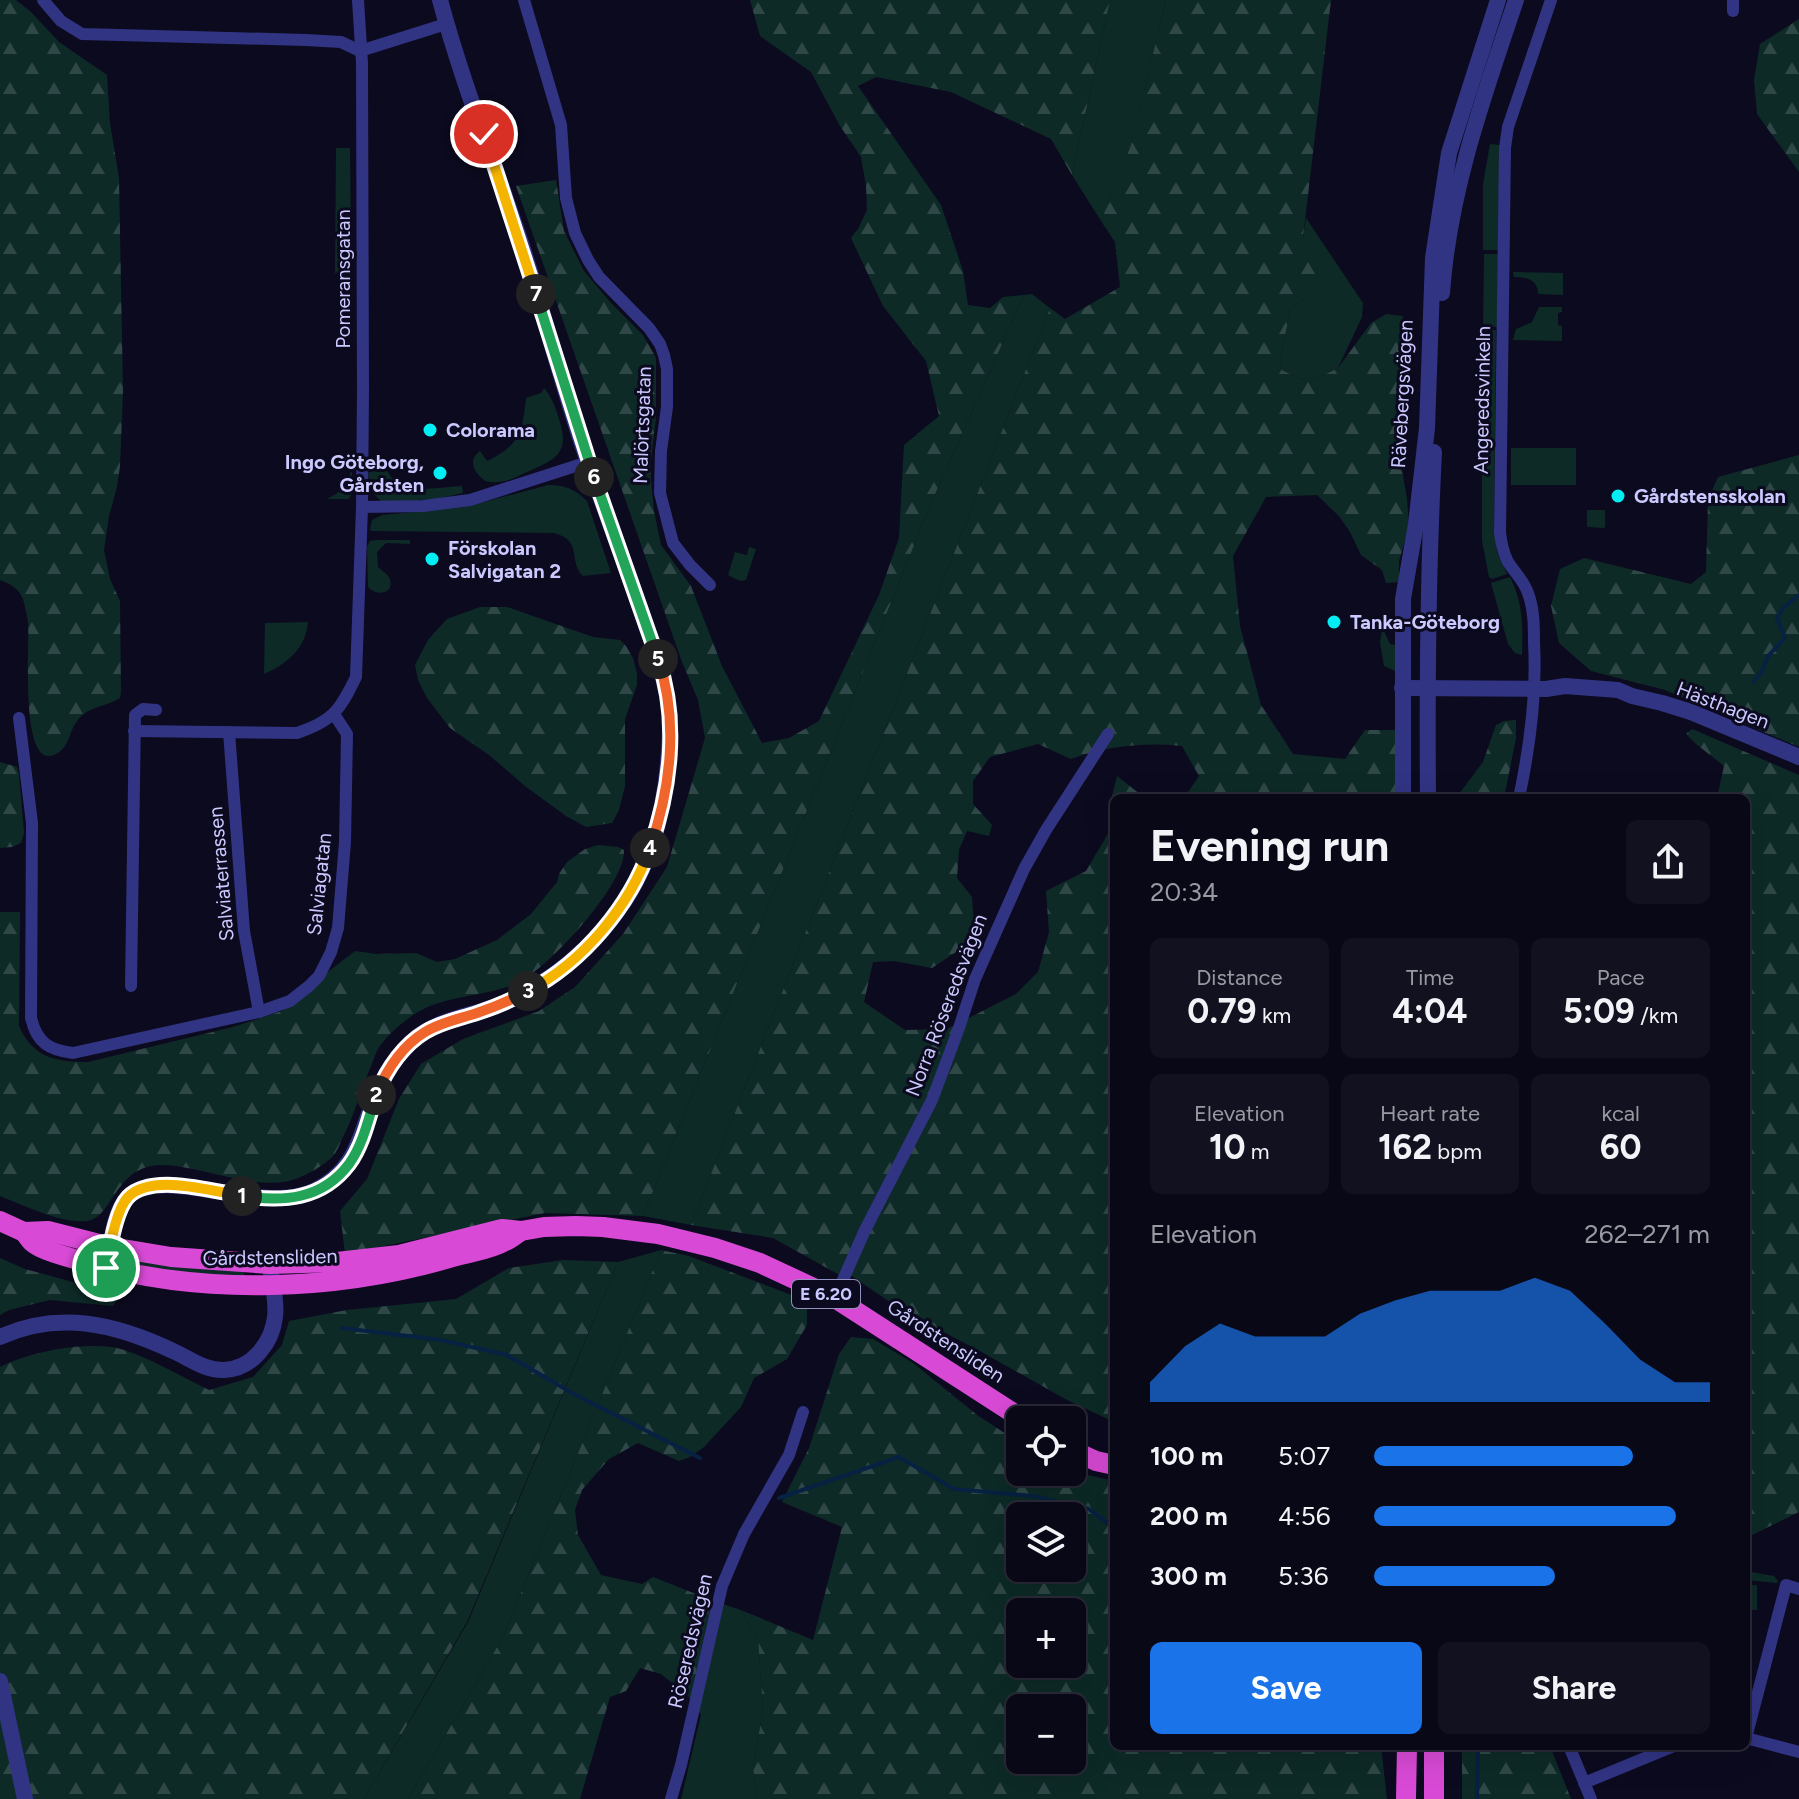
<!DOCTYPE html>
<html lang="en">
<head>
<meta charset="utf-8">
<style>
	body { margin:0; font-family:Figtree,sans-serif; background:#121120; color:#f1f3f6; height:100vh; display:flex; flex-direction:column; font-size:30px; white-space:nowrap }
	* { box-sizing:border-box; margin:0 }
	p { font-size:26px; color:#999aa1 }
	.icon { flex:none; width:44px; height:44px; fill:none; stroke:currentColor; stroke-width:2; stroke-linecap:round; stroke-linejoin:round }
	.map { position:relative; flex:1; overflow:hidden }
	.side { position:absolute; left:1110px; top:794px; width:640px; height:956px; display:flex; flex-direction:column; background:#090817; border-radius:12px; box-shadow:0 8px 32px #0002,0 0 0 2px #292936 }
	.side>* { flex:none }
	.buttons { position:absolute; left:1006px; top:1406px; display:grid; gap:16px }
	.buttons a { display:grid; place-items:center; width:80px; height:80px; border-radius:12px; background:#090817; box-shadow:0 8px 32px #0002,0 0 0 2px #292936; font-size:40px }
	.pin { position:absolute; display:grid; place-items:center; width:68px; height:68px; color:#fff; margin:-34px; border:4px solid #fff; border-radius:50%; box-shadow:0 2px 8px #0007 }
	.km { position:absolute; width:40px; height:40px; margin:-20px; border-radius:50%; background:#222; color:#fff; font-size:22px; line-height:40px; text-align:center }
	.round { display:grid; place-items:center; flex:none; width:84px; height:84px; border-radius:12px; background:#121120 }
	.overview { display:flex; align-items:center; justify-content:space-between; height:136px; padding:0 40px }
	h1 { font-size:44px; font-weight:700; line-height:60px }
	.metrics { display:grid; grid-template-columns:repeat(3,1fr); gap:12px; height:136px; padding:8px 40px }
	.metrics div { display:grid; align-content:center; border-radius:12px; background:#121120; text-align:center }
	.metrics b { font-size:34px; font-weight:700 }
	.metrics small { font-size:22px; font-weight:400 }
	.metrics p { font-size:22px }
	.chart { height:224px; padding:16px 40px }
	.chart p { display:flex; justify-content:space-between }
	.chart svg { width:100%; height:144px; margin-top:8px; fill:#1a73e8; opacity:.7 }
	.button { display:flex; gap:16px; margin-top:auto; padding:16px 40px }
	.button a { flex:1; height:92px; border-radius:12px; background:#1a73e8; color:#fff; font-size:32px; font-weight:700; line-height:92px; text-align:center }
	.button a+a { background:#121120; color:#f1f3f6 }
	ul { padding:0 40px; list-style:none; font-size:26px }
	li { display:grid; grid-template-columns:128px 96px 1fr; align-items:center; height:60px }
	li i { height:20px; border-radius:10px; background:#1a73e8 }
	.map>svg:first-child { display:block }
</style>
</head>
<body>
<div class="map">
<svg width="1799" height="1799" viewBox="0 0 1799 1799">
	<defs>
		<pattern id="forest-firs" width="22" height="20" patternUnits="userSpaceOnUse" patternTransform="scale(2)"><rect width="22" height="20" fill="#0d2a27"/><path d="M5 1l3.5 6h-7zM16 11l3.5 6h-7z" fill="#2f4847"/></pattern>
	</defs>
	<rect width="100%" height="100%" fill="#0c0a1f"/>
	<g fill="#0d2a27">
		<polygon points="1110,0 1166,0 1131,146 1101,221 1072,175"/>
		<polygon points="1490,144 1500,145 1498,250 1483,250 1483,184"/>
		<polygon points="336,148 350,148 351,245 348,266 342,272 335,273"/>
		<polygon points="1306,218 1363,303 1362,317 1338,368 1320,377 1302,380 1282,370 1280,359 1291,308 1306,298 1307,251 1303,237"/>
		<polygon points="1484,254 1498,254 1497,327 1484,326 1483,324"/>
		<path d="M1513,272L1563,273V295L1538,294C1538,280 1527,277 1514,277Z"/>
		<polygon points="1032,294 1050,308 691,1225 643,1216 932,501 1024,295"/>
		<polygon points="1539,307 1562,307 1562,312 1558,313 1558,325 1562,326 1562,341 1513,340 1516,329 1532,322"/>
		<polygon points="1482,329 1496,330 1494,525 1497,552 1507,574 1492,579 1489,577 1482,541"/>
		<path d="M544,388C551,396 555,406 558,416C571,452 558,459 527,472C513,479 500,485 485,481C474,472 467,461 480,451L487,461C521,444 522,433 526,398L541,393Z"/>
		<rect x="1511" y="448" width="65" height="37"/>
		<path d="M375,459H380C384,465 387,471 391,477C406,495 441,487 462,486L463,493L436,499L383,502C368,493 367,478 370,462Z"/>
		<polygon points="352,470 352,480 348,481 348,486 352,486 351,495 349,499 327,499 341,491"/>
		<path d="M548,485C565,485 575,489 587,501L611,573L583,576C567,561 584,541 554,533L372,531L370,530L372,520L382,515L436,510L484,502Z"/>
		<polygon points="1587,510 1605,510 1605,528 1587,527"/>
		<path d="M376,540H410V544L386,543L377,552L378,567C382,571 386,573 389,577C396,591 380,599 368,587L367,546L370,541Z"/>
		<polygon points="749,547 756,549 746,580 740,581 728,575 735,552 747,555"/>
		<path d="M1510,577C1523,602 1523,628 1522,655L1515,653L1508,644L1491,583Z"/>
		<path d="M308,622C306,648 287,664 264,674L265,623Z"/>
		<polygon points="1382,630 1384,631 1390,644 1399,646 1395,671 1384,666 1380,642"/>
		<polygon points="661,1250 503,1637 408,1799 364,1799 468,1622 618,1262"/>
		<polygon points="136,1256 244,1272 244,1278 196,1275 138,1265 133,1262"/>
		<polygon points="1746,1571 1774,1576 1778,1581 1777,1583 1746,1580"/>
		<rect x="1746" y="1585" width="11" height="25"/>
		<polygon points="711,1600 741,1610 758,1639 763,1709 753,1768 757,1799 681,1799 701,1715 688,1696 698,1667"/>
	</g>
	<g fill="url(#forest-firs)" fill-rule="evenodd">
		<path d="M0,0H16L31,12L59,42L107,75L110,123L119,178L123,392L120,466L117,487L109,516L104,550L110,579L120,601L121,692L120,698C106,707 88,706 77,721C68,733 70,748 54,755C19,769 30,641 28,623C27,615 25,606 23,599C19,588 10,584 0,580Z"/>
		<polygon points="750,0 1110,0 1072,175 1051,139 951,92 876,77 858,86 941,205 963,271 968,305 990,308 1003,297 1024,295 932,501 643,1216 545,1213 345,1254 340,1211 367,1179 399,1099 421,1064 463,1039 539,1011 575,987 623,934 667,867 705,738 698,700 682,662 516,186 556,180 564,231 584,271 610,302 643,335 656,358 656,418 650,469 654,511 661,545 691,586 722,666 762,743 789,738 819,721 879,595 899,538 904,445 939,416 926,361 883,306 851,238 858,229 867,210 866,186 861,157 840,126 811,72 760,36"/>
		<path d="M1166,0H1331L1303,237L1315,270L1316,287L1306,298L1291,308L1280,359L1282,370L1302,380L1320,377L1338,368L1371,323L1386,314L1403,316L1396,434L1407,499L1409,527L1399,561V582L1386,583L1382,570L1361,555L1350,532L1339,516L1317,495L1266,497L1233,556L1240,626L1261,705L1293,754L1345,759L1365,730H1396L1395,798H1184L1199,776L1182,746C1145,742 1106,746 1071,759L1038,744L990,757L973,781V804L992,825L989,836L967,831L959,850L957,878L972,897L974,924L962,948L932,968L894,961L873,962L864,1002L905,1030L947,1029L1016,994L1038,972L1049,932L1046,891L1086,871L1109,832L1111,800L1117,776L1145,798H1114V1422L1067,1400L978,1350L903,1311L846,1272L843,1277L773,1238L691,1225L1050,308L1065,319L1120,287L1115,242L1101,221L1131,145Z"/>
		<polygon points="1799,19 1799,172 1757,114 1754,80 1760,44"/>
		<polygon points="1799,455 1799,747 1665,690 1591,671 1559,643 1551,606 1560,569 1584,558 1691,584 1706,572 1708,500 1718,477"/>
		<polygon points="480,607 507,607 593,637 620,640 626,646 633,658 637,674 637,685 625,719 625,786 619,810 612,823 586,827 566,816 525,786 489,755 450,728 427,698 418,680 415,665 428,640 447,619"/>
		<polygon points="1516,720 1516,738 1504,798 1456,798 1483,762 1496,725 1504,721"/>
		<polygon points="1692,729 1799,775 1799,1512 1746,1538 1746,798 1717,798 1724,766 1696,744 1686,734"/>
		<polygon points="0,762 17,767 19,775 24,833 21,843 12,847 0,848"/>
		<path d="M598,845L618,847L624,850C626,884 548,969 517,983C486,997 447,995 418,1012C403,1021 387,1035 378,1049C375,1054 373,1061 371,1066C361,1090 354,1116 342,1139C340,1144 337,1151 334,1155C325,1165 310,1173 298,1178C260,1194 202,1165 161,1165C114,1166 114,1217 87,1221C62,1224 23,1205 0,1196V912H20L19,1026C33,1058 56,1062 88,1062L233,1027L282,1011L304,995L328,972L355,951L376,954L416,953L437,962L455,959L497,940L531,914L557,882L559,874L567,862L585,849Z"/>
		<polygon points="661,1250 689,1256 807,1301 807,1325 787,1359 754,1378 741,1407 704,1447 690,1457 679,1461 638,1443 609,1459 582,1490 575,1510 578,1535 601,1575 642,1584 653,1577 711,1600 698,1667 688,1696 661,1674 640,1668 626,1691 610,1697 580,1799 408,1799 503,1637"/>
		<polygon points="0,1258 25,1269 117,1294 118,1299 113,1306 50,1300 9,1310 0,1315"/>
		<path d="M563,1260L618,1262L467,1622L364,1799H0V1367C31,1352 76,1343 111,1347C136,1350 184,1378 209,1390L253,1377L282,1345L289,1321L347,1310L456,1299L509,1268Z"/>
		<path d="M851,1337L873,1339L913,1363L977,1415L1020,1443V1472H1072V1469L1083,1474L1114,1481V1746H1381L1387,1799H757L753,1768L763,1709L758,1639L741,1610L813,1640L842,1527L782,1502L809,1448L839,1354ZM1020,1516H1072V1568H1020ZM1020,1612H1072V1664H1020ZM1020,1708H1072V1760H1020Z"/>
		<polygon points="1462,1746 1550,1746 1571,1799 1462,1799"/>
	</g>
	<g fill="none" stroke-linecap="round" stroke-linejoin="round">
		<g stroke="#072142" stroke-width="4">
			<polyline points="1753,682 1761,673 1768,656 1785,638 1777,618 1783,608 1799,595"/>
			<polyline points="342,1328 441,1340 507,1355 572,1393 700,1458"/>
			<polyline points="779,1498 899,1457 954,1489 1033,1496 1089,1509 1114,1528"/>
			<polyline points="1477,1799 1478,1746"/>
		</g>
		<g stroke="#313483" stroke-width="12">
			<polyline points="43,0 61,21 82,34 306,40 341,42 360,51 446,24"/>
			<polyline points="524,0 561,125 566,198 575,233 588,260 599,277 649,328 660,344 664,355 667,369 667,407 661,451 660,493 673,543 690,565 710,585"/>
			<polyline points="1733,11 1733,0"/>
			<polyline points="362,507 423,506 470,500 588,462"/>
			<path d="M19,718L32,823L31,1018C37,1043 49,1050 73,1053L259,1012L290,1001L309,986L319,976L331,952L338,928L345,842L347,734L334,714"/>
			<path d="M134,731L297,733C333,721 340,710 356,677L362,507L363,390L362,63L358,0"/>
			<polyline points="229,732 244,931 259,1012"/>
			<path d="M1519,798C1530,746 1537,696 1534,643C1534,626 1534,609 1528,593C1524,581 1515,573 1508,562C1503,552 1501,543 1500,532L1505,148L1508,127L1551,0"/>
			<polyline points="131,986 135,715 143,709 156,710"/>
			<polyline points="835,1298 865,1230 932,1100 959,1028 975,979 1024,869 1046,830 1108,734"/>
			<polyline points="1746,1738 1786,1585 1799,1589"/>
			<polyline points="1746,1738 1799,1752"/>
			<polyline points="1569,1746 1591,1799"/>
			<polyline points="1584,1783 1674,1746"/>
			<polyline points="671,1799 681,1765 722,1586 744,1534 789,1455 803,1412"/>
		</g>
		<g stroke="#313483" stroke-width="16">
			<path d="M1442,293C1449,192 1484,95 1516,0"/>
			<polyline points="1402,688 1546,689 1565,686 1618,690 1632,696 1662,703 1691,712 1799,757"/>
			<polyline points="1403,798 1403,599 1416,524 1427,428 1433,258 1449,153 1498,0"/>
			<path d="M1428,798C1427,682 1428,567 1434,452"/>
			<path d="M108,1258C112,1240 114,1210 129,1196C164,1164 261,1216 314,1191C360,1169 360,1130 378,1090C387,1070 400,1051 417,1037C440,1020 468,1016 494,1007C547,987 595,947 626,899C655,854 666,802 669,749C670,736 671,722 669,708C665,675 652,644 642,613C625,563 606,514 589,465C564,392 545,317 521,243C494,162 462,82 440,0"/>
			<path d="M0,1337C59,1310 116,1324 173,1351C189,1358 205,1371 224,1370C252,1369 272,1343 275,1317C277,1303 273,1287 271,1273"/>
			<polyline points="0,1681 25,1799"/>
		</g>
		<g stroke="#d84ad5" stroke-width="20">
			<polyline points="0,1221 24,1232 48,1231 111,1247 171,1257 270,1264 337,1262 399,1255 502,1229 521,1231 544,1227 576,1226 603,1227 658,1234 715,1248 760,1263 835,1298 1024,1420"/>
			<path d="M24,1232C27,1235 29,1239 32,1242C41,1251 75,1259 89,1263C204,1296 338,1291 453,1257C469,1252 490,1250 505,1241C511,1239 516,1234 521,1231"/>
			<polyline points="1072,1450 1096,1461 1114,1465"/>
			<polyline points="1434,1746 1434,1799"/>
			<polyline points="1406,1799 1407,1746"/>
		</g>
	</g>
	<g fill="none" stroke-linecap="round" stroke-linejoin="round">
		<g stroke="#fff" stroke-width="16">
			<path id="split-1" d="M106,1268C110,1249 115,1211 128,1197C152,1173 212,1191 242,1196"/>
		</g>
		<g stroke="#fff" stroke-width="16">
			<path id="split-2" d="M242,1196C283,1202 322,1200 349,1164C363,1145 369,1117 376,1095"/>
		</g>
		<g stroke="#fff" stroke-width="16">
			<path id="split-3" d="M376,1095C386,1071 402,1046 425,1032C441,1022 459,1019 477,1013C495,1007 512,1000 528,991"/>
		</g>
		<g stroke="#fff" stroke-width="16">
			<path id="split-4" d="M528,991C583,962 630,906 650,848"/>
		</g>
		<g stroke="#fff" stroke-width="16">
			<path id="split-5" d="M650,848C671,788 679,720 658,659"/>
		</g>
		<g stroke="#fff" stroke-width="16">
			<polyline id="split-6" points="594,477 658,659"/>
		</g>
		<g stroke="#fff" stroke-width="16">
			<polyline id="split-7" points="536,294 594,477"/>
		</g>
		<g stroke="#fff" stroke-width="16">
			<polyline id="split-8" points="484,134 536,294"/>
		</g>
		<use href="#split-1" stroke="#f5b400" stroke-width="10"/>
		<use href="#split-2" stroke="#22a559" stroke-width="10"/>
		<use href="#split-3" stroke="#f0652b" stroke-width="10"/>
		<use href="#split-4" stroke="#f5b400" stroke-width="10"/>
		<use href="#split-5" stroke="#f0652b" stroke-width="10"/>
		<use href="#split-6" stroke="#22a559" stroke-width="10"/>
		<use href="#split-7" stroke="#22a559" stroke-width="10"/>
		<use href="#split-8" stroke="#f5b400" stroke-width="10"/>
	</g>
	<g fill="#00eef4" stroke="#0c0a1f" stroke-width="3">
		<circle cx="430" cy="430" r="8"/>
		<circle cx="440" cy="473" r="8"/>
		<circle cx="1618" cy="496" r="8"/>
		<circle cx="432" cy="559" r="8"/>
		<circle cx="1334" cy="622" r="8"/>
	</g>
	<g text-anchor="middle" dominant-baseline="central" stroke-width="6" stroke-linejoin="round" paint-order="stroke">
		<rect fill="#0c0a1f" stroke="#9290bc" stroke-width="2" x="792" y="1280" width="68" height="28" rx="6"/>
		<g font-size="18" font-weight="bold" fill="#cbc9ff">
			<text x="826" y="1294">E 6.20</text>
		</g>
		<g font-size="20" fill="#cbc9ff" stroke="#0c0a1f">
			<text transform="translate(343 279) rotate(-90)">Pomeransgatan</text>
			<text transform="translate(1402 394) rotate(-87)">Rävebergsvägen</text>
			<text transform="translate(1482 400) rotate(-89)">Angeredsvinkeln</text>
			<text transform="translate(642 425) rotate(-88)">Malörtsgatan</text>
			<text transform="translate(1723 705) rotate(21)">Hästhagen</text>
			<text transform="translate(221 874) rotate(-95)">Salviaterrassen</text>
			<text transform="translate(319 884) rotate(-84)">Salviagatan</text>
			<text transform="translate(946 1005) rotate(-69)">Norra Röseredsvägen</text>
			<text transform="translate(270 1257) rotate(-1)">Gårdstensliden</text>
			<text transform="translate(946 1341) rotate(33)">Gårdstensliden</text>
			<text transform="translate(690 1641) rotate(-77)">Röseredsvägen</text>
		</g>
		<g font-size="20" font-weight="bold" fill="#cbc9ff" stroke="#0c0a1f" text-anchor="start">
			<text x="446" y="430">Colorama</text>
			<text x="424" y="462" text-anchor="end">Ingo Göteborg,<tspan x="424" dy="23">Gårdsten</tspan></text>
			<text x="1634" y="496">Gårdstensskolan</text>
			<text x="448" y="548">Förskolan<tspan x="448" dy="23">Salvigatan 2</tspan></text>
			<text x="1350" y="622">Tanka-Göteborg</text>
		</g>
	</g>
</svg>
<div class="buttons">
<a><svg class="icon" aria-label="locate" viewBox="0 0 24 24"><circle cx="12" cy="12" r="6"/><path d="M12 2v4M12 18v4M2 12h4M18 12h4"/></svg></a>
<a><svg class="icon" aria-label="layers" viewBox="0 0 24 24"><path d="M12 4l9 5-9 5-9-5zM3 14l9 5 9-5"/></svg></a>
<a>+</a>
<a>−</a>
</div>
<div class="pin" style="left:106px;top:1268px;background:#1e9e55"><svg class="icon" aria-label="arrive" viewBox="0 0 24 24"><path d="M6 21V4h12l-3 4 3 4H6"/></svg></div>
<div class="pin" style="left:484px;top:134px;background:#d93025"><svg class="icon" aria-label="check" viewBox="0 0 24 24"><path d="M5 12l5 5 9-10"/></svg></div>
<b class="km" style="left:242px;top:1196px">1</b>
<b class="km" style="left:376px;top:1095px">2</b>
<b class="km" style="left:528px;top:991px">3</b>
<b class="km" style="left:650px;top:848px">4</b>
<b class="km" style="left:658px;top:659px">5</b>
<b class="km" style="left:594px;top:477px">6</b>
<b class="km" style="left:536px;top:294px">7</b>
<section class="side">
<div class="overview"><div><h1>Evening run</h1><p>20:34</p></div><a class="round"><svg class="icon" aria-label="share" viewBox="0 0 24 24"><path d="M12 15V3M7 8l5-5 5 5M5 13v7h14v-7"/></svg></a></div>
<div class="metrics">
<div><p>Distance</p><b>0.79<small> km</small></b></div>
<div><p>Time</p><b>4:04</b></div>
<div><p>Pace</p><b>5:09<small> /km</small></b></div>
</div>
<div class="metrics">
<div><p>Elevation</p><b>10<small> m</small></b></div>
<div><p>Heart rate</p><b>162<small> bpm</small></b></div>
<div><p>kcal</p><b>60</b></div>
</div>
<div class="chart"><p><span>Elevation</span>262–271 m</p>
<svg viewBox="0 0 160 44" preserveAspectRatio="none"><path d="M0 44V38L10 27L20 20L30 24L40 24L50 24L60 17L70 13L80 10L90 10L100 10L110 6L120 10L130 20L140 31L150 38L160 38V44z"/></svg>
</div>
<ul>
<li><b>100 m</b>5:07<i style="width:77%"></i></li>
<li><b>200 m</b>4:56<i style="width:90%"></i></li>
<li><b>300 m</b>5:36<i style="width:54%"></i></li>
</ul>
<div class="button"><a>Save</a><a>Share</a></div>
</section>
</div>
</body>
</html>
